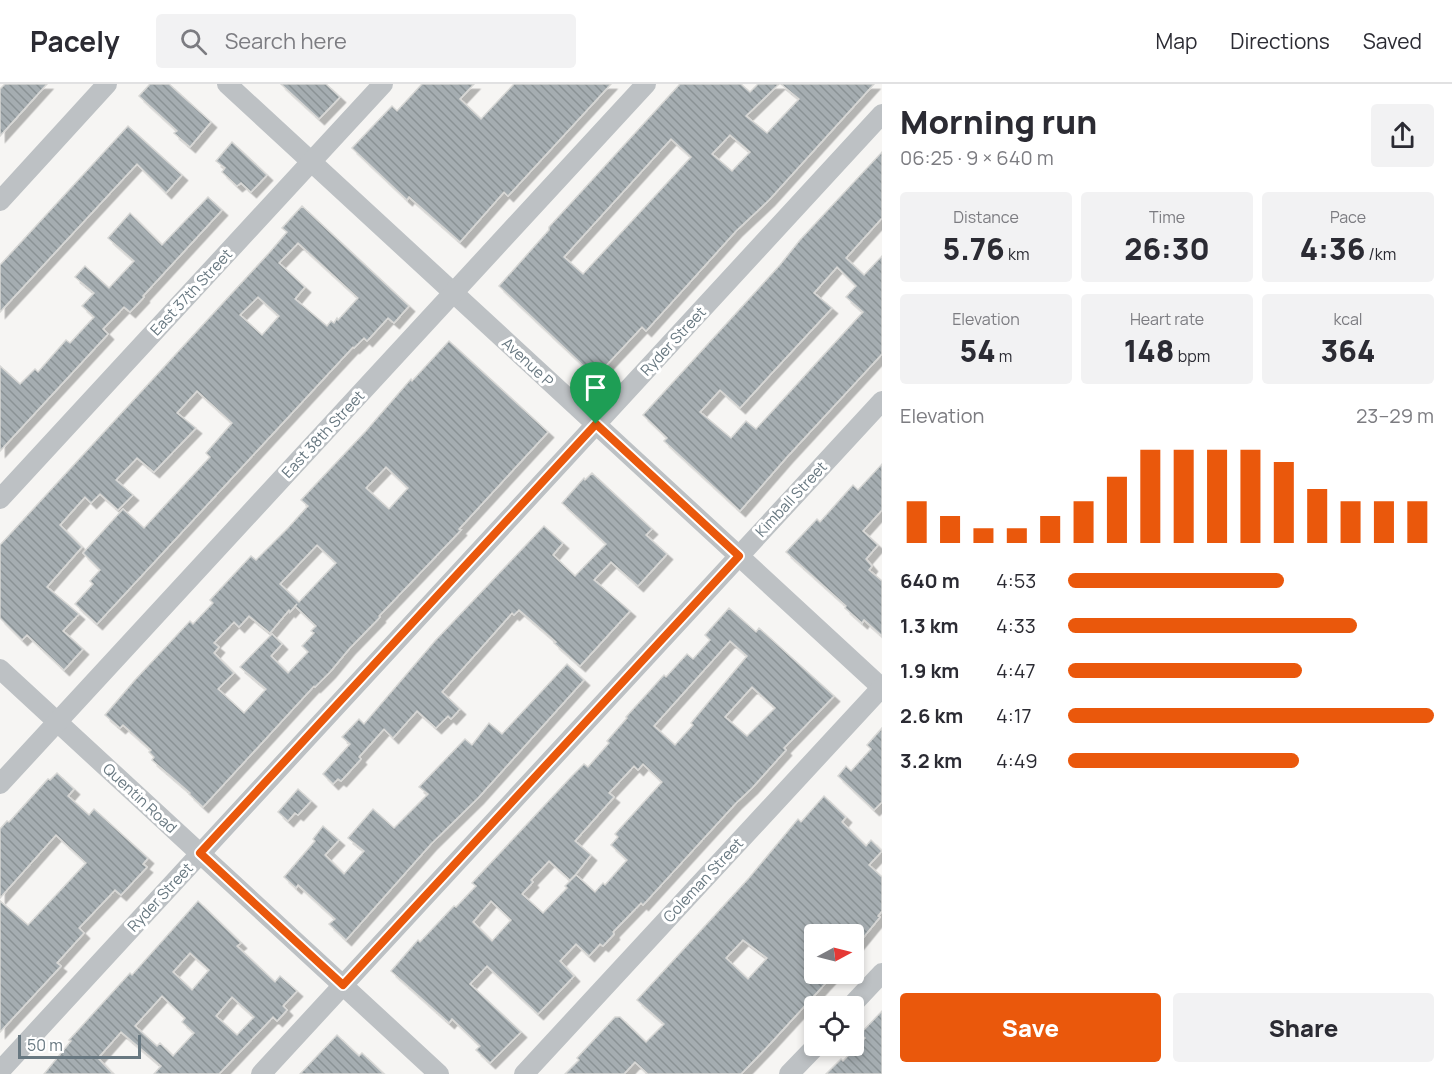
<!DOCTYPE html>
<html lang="en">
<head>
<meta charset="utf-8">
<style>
	body { margin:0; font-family:Manrope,sans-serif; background:#f2f2f3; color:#2b2b33; height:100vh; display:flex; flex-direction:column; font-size:22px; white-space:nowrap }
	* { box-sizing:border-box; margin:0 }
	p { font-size:20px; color:#7c7c81 }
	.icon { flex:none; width:33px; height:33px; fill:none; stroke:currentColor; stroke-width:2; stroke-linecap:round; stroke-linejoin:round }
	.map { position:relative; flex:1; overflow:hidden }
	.side { display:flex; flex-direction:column; background:#fff; width:570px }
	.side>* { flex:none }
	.needle { width:39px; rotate:83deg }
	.buttons { position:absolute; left:804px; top:840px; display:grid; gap:12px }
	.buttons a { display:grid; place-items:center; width:60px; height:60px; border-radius:6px; background:#fff; box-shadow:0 3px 9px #0003; font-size:30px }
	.scale { position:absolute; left:18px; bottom:15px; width:123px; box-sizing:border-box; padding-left:6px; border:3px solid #687881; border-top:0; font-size:16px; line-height:21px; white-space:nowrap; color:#687881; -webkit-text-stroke:4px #fff; paint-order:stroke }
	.pin { position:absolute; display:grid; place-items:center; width:51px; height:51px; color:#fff; margin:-62px -26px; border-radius:50% 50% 50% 0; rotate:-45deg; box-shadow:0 0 6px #0007 }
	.pin .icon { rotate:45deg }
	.round { display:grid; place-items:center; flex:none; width:63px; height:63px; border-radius:6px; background:#f2f2f3 }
	.head { display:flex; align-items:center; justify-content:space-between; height:102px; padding:0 18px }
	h1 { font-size:33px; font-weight:800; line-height:45px }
	.metrics { display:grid; grid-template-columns:repeat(3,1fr); gap:9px; height:102px; padding:6px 18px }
	.metrics div { display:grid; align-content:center; border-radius:6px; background:#f2f2f3; text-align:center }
	.metrics b { font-size:30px; font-weight:800 }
	.metrics small { font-size:16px; font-weight:400 }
	.metrics p { font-size:16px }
	.chart { height:168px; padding:12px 18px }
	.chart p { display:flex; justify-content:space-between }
	.chart svg { width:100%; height:108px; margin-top:6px; stroke:#ea580c; stroke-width:6 }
	.primary-button { display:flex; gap:12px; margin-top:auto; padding:12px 18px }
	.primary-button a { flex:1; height:69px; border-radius:6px; background:#ea580c; color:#fff; font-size:24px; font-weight:800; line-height:69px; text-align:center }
	.primary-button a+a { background:#f2f2f3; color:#2b2b33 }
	ul { padding:0 18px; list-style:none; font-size:20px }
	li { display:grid; grid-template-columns:96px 72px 1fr; align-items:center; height:45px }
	li i { height:15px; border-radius:8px; background:#ea580c }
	header { display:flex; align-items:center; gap:36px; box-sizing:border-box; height:84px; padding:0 30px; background:#fff; border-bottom:2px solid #e1e1e2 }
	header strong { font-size:28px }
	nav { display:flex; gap:33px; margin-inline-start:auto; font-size:21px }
	.search { width:420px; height:54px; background:#f2f2f3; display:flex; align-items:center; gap:15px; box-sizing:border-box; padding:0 21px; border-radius:6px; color:#7c7c81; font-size:22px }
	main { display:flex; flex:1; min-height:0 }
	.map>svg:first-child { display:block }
</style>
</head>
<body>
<header>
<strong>Pacely</strong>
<div class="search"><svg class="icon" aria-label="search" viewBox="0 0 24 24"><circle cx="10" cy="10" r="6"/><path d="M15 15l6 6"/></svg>Search here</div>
<nav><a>Map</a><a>Directions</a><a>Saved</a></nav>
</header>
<main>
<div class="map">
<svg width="882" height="990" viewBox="0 0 882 990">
	<defs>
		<pattern id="building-back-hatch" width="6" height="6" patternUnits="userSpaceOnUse" patternTransform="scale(1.5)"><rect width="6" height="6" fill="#a5adb1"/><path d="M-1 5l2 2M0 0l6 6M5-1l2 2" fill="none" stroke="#8a9295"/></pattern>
		<filter id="shadow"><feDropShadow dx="5.5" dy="5.5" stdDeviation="0" flood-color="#0004"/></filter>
	</defs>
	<rect width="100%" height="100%" fill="#f6f5f3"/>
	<g fill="url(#building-back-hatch)" stroke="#d7d7d5" stroke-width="1.5" fill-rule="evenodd" filter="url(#shadow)">
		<polygon points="5,0 47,0 0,52 0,5"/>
		<polygon points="150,0 169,0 211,38 190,63 174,49 177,47 139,12"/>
		<polygon points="281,0 326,0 340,13 319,35"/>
		<polygon points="422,0 474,0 460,15 481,35 514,0 611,0 508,112 504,108 460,158 409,113 407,116 352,64 392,22 397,27"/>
		<path d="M680,0H741L750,8L758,0H779L746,32L767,49L799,15L781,0H874L769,116L736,147L646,247L642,243L600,288L595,283L590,288L499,202L549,146V143ZM730,51L750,68L732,87L712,70ZM671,55L691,73L583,190L564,173Z"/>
		<polygon points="128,42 182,91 166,109 137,80 0,228 0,181"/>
		<polygon points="232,58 267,91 251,108 241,99 237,102 222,88 225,84 216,77"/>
		<path d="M882,68V134L846,174L864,191L882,172V270L786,374L740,427L664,357L667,354L643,331L780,181L800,156ZM837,183L856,202L846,213L863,228L756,345L746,337L731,354L700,328L720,306L740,324L770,291L832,224L814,209Z"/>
		<polygon points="208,113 222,126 143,212 144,213 130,228 124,223 103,245 108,250 0,367 0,282 20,300 35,285 38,288 66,256 70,259 94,233 82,222 94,209 75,193 85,182 109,204 134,177 108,154 130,129 162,161"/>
		<path d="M302,122L409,222L394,239L388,234L367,257L364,254L354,264L353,263L97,540L75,520L93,500L90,497L100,486L83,469L123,425L144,444L210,373L206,369L232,339L197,307L177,329L196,344L154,388L137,374L116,396L133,411L118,426L100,410L91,419L85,413L60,441L82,463L47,503L79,530L63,547L83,565L64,586L27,551L22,556L0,534V461L270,168L287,148L282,144ZM298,159L358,214L338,236L337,234L334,239L331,237L327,242L295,215L305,203L279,179ZM258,213L279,232L262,251L240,231Z"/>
		<path d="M449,257L548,348L459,445L461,446L379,532L380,533L349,565L330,588L315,603L314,602L203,723L189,710L190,709L152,676L154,673L149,668L151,666L123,641L120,644L105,631L135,596L190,537L193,540L213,519L210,516L251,472L256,476L288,444L308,422L301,416L366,347L411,295L412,297ZM386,383L408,404L389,425L366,404ZM317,461L336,479L299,518L280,500ZM297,520L295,522L316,542L311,547L314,549L302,562L308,568L288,589L271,572L282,560L272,550L240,583L266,605L244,629L218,605L234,589L214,569L219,563L214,559L234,538L239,543L249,532L270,549L289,526L290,528Z"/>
		<polygon points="882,380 882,426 863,447 878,461 866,475 872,482 869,486 882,497 882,552 864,536 862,539 845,524 846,522 786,468 817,435 820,438 853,401 858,406"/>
		<polygon points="592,389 652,445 646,451 667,470 638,502 611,478 594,496 630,527 580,582 554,559 556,558 519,526 514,531 512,529 442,608 460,625 451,635 448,632 436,644 417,627 393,654 384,645 359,673 361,675 341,697 338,695 333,700 323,690 350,660 342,653 359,635 364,640 435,557 544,442 563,459 553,471 575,492 606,460 562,419 584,394 585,396"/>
		<path d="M729,524L756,548L759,544L834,612L784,664L786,666L752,704L736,719L643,821L641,819L613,848L614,850L603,862L600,860L589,872L576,860L560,877L574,892L538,930L487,882L470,900L521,948L490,979L476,966L480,962L452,935L449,939L391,887L418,856L420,858L454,822L456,823L476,802L472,799L572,692L584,680L588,683L609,659L607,657L627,634L626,633L664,591L666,593L687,570L693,575L710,556L705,551ZM730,557L747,572L691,639L693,641L675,661L654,642ZM752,603L775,624L747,652L725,633ZM643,680L662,698L615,750L618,753L611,761L627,776L605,801L603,799L595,808L576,791L565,802L567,804L543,829L522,810L533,798L531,796L549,777L570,796L576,790L591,771L575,757L614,713L609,709L634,682L638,686ZM491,817L511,836L492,857L473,838Z"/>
		<polygon points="567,580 584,596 478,714 431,760 346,856 329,840 335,835 298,801 296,804 284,793 315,757 313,755 323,742 339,756 325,771 344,790 364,767 348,754 373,725 394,744 428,710 419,703 465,655 472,661 489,639 502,650"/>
		<polygon points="882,644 882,718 874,726 838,692 846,682 851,687 871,665 867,661"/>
		<polygon points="57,689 74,705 68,712 89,731 94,725 148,774 143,780 147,783 121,811 115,806 79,844 84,849 57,879 61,882 0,948 0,817 28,841 86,779 56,751 0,814 0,745 7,737 9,738 48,695 50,696"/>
		<polygon points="298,705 311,717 298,731 295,729 288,737 278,728"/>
		<path d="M824,712L846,733L842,738L866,762L871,756L882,767L869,781L882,793V827L878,832L880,833L854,865V850H814V890H834L767,963L741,990H648L635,978L624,990H565L579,976L577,974L615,933H620L646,958L664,940L637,916L749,794L798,735L801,738ZM743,856L767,874L748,895L726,874Z"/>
		<path d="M198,817L241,859L237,862L275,898L280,892L297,907L283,922L287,926L277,937L273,933L219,990H154L161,982L121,948L98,974L113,990H44L71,957L69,956L80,944L130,889L132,891ZM190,869L209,886L192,906L173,888ZM162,912L185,934L182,938L194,949L173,972L160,959L157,962L135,942ZM232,913L254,933L237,951L216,932Z"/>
		<polygon points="882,927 882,990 826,990 841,975 843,977 865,954 860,950"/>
		<polygon points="337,951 359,972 362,969 384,990 300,990"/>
	</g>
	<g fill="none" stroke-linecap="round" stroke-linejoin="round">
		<g stroke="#bdc1c4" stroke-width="20">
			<polyline points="227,0 882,604"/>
			<polyline points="0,117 107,0"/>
			<polyline points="0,415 383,0"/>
			<polyline points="0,585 439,990"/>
			<polyline points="0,700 646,0"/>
			<polyline points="851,922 882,889"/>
			<polyline points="0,987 882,30"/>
			<polyline points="261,990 882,317"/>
			<polyline points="524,990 882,603"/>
			<polyline points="789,990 816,962"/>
		</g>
	</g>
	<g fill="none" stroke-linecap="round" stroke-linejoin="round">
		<g stroke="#fff" stroke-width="12">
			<polygon id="route" points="596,340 739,472 343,901 200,769"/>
		</g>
		<use href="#route" stroke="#ea580c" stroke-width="8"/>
	</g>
	<g text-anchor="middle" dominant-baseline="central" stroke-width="6" stroke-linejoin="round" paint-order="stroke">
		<g font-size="15" fill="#687881" stroke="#fff">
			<text transform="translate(191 208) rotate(-47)">East 37th Street</text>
			<text transform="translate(673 257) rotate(-47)">Ryder Street</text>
			<text transform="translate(528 278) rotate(43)">Avenue P</text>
			<text transform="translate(323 350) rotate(-47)">East 38th Street</text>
			<text transform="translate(791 415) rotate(-47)">Kimball Street</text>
			<text transform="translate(140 714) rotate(43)">Quentin Road</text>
			<text transform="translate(703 796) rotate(-47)">Coleman Street</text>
			<text transform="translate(160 813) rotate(-47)">Ryder Street</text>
		</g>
	</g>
</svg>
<div class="buttons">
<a><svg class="needle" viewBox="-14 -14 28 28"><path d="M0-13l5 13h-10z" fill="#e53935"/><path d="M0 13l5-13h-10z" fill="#7c7c81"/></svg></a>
<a><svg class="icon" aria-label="locate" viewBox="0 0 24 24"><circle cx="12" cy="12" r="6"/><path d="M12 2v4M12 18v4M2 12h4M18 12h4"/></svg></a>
</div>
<div class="scale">50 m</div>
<div class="pin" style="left:596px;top:340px;background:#1e9e55"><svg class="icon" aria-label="arrive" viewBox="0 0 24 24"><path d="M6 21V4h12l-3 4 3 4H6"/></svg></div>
</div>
<section class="side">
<div class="head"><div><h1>Morning run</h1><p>06:25 · 9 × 640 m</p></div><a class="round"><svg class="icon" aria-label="share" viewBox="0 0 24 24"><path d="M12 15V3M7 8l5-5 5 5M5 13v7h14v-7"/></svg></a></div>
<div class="metrics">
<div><p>Distance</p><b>5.76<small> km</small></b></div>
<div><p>Time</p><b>26:30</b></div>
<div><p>Pace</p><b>4:36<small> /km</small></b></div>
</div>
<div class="metrics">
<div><p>Elevation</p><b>54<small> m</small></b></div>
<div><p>Heart rate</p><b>148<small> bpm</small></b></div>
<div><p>kcal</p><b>364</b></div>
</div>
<div class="chart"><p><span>Elevation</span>23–29 m</p>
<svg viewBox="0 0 160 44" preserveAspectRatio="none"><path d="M5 44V27M15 44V33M25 44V38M35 44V38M45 44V33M55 44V27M65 44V17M75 44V6M85 44V6M95 44V6M105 44V6M115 44V11M125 44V22M135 44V27M145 44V27M155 44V27"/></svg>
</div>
<ul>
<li><b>640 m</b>4:53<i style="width:59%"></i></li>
<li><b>1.3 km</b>4:33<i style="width:79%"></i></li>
<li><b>1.9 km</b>4:47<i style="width:64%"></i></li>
<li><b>2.6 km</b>4:17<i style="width:100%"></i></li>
<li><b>3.2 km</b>4:49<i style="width:63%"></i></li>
</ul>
<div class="primary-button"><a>Save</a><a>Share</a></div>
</section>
</main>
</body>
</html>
